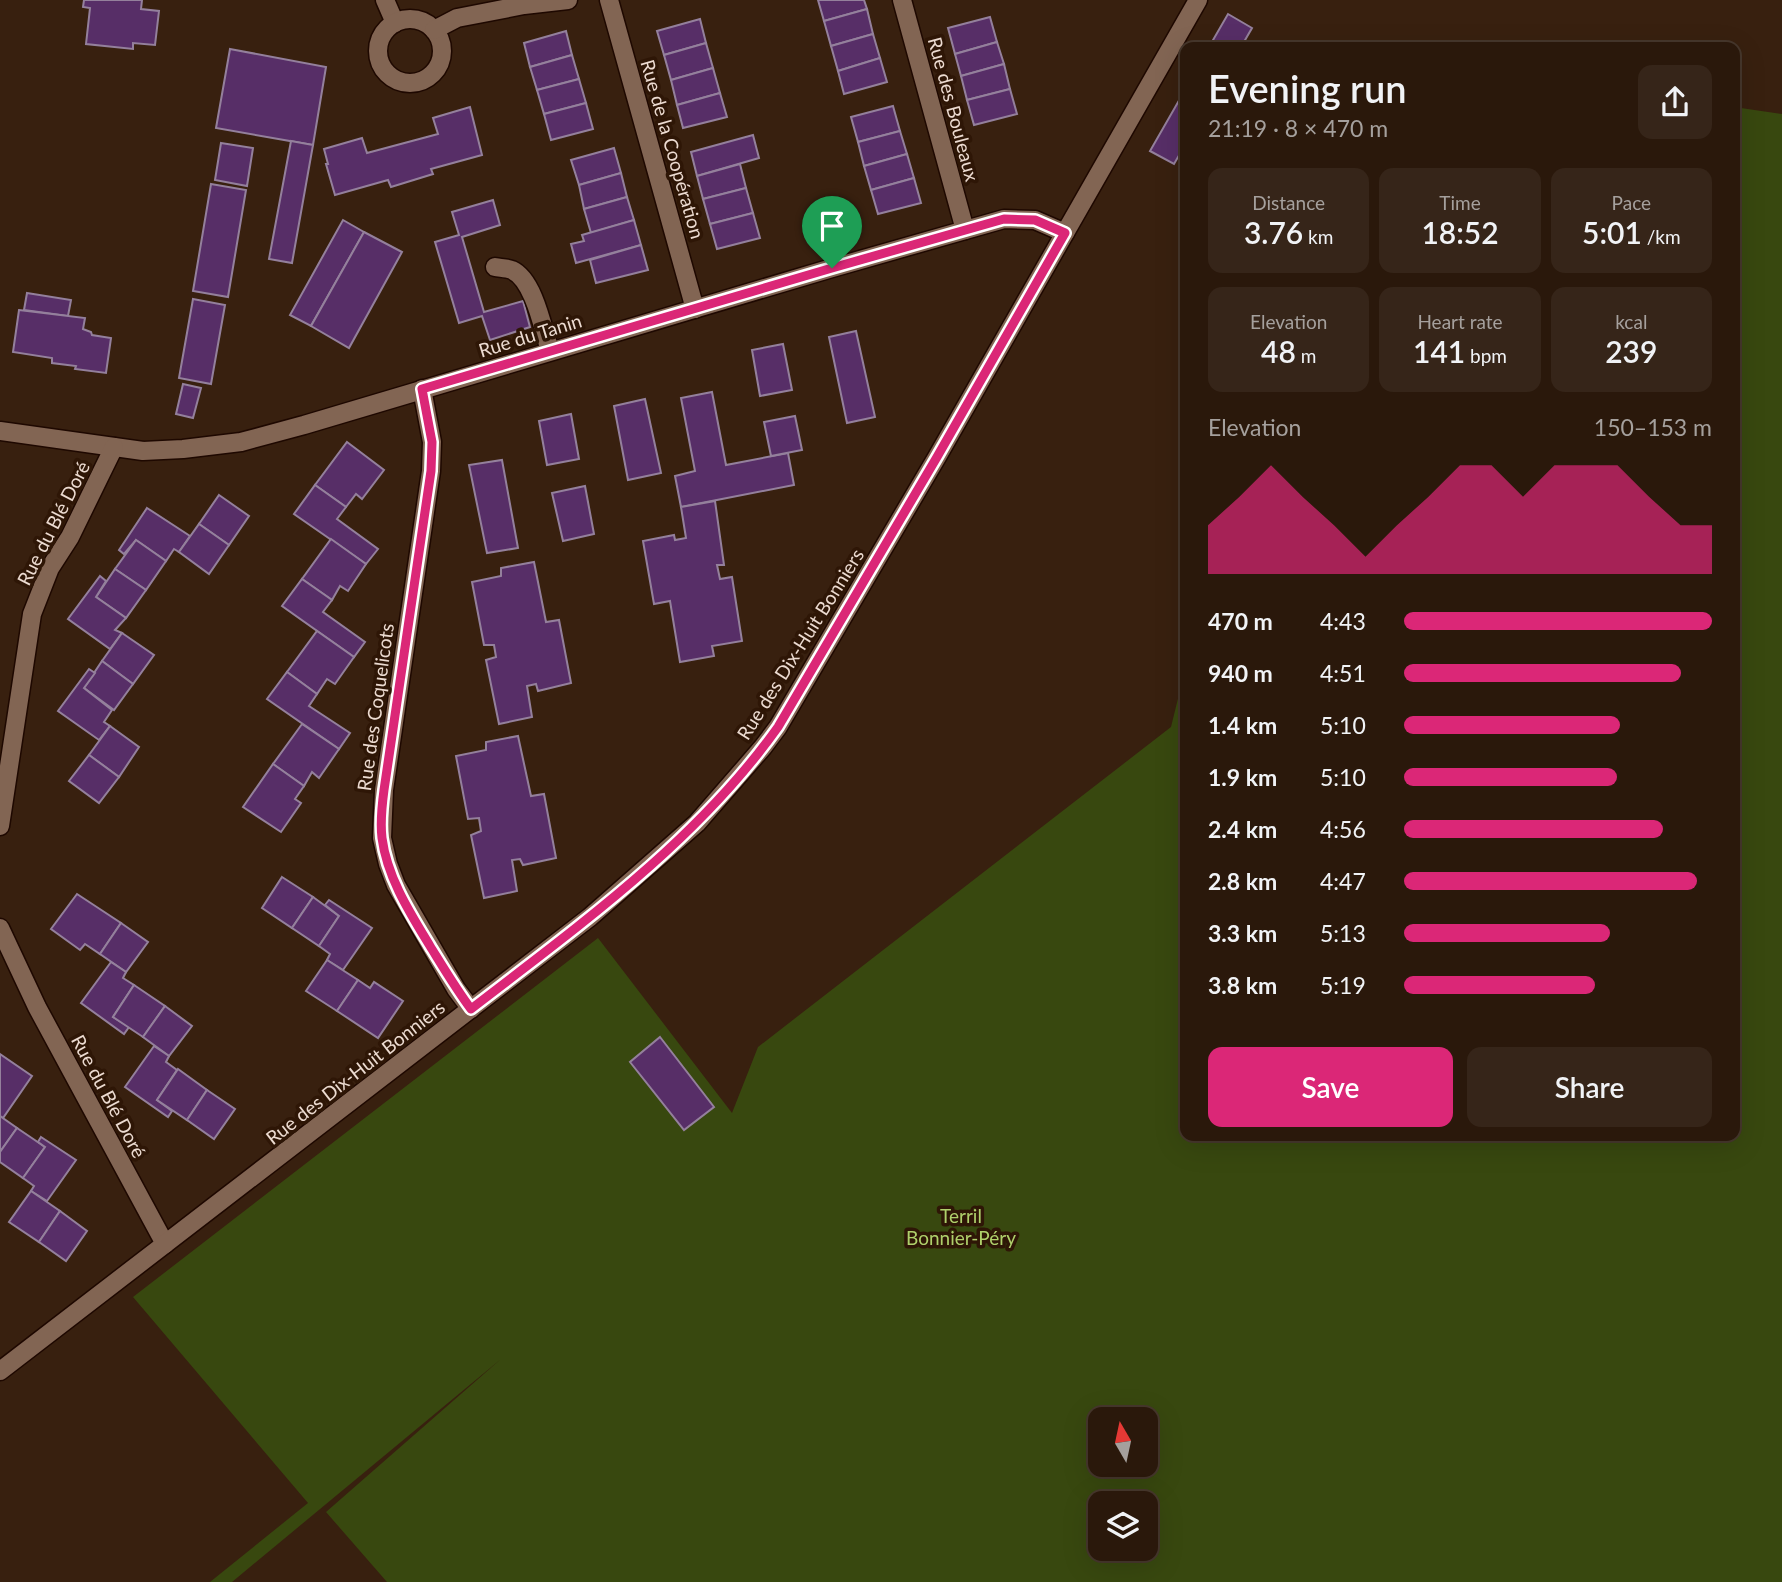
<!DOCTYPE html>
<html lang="en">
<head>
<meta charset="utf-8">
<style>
	body { margin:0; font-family:Lato,sans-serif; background:#362519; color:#f1f3f6; height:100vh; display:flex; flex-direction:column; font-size:26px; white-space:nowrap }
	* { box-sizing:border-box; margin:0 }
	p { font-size:23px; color:#a5a09d }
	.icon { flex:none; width:38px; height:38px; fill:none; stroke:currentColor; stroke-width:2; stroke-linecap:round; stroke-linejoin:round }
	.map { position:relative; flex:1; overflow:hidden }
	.side { position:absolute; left:1180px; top:42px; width:560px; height:1099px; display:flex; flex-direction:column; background:#2a180b; border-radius:14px; box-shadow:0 7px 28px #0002,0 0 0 2px #46372c }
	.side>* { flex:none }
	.needle { width:46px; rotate:351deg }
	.tools { position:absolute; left:1088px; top:1407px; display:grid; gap:14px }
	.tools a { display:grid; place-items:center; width:70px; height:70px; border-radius:14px; background:#2a180b; box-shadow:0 7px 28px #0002,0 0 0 2px #46372c; font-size:35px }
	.pin { position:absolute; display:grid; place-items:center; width:60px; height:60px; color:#fff; margin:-72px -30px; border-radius:50% 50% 50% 0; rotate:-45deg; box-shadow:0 0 7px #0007 }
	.pin .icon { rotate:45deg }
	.round { display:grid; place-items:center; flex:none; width:74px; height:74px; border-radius:14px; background:#362519 }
	.overview { display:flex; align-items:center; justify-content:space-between; height:119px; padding:0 28px }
	h1 { font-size:38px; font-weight:600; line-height:52px }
	.stats { display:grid; grid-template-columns:repeat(3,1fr); gap:10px; height:119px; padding:7px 28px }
	.stats div { display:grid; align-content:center; border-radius:14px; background:#362519; text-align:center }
	.stats b { font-size:30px; font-weight:600 }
	.stats small { font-size:19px; font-weight:400 }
	.stats p { font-size:19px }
	.chart { height:196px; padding:14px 28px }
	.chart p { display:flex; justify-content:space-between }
	.chart svg { width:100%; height:126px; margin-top:7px; fill:#db2777; opacity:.7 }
	.cta { display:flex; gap:14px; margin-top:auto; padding:14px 28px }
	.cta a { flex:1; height:80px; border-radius:14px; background:#db2777; color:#fff; font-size:28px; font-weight:600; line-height:80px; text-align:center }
	.cta a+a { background:#362519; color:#f1f3f6 }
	ul { padding:0 28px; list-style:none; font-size:23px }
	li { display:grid; grid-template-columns:112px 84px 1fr; align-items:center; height:52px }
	li i { height:18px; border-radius:9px; background:#db2777 }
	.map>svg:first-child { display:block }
</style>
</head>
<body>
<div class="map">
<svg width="1782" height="1582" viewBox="0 0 1782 1582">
	<rect width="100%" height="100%" fill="#38200f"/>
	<path fill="#38480f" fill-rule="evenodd" d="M1734,107L1782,114V1582H387L326,1512L501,1359L232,1582H210L308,1503L133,1297L598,938L732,1113L758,1047L1171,727L1185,670V1136H1734ZM1101,1419H1146V1465H1101ZM1101,1503H1146V1549H1101Z"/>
	<g fill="#572e67" stroke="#94809c" stroke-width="2">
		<polygon points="84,0 142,0 141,9 159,11 155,45 133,43 133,49 86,44 90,8 83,7"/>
		<polygon points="818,0 864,0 867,9 824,21"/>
		<polygon points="867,9 873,34 831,46 824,21"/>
		<polygon points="1228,14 1252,28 1241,47 1209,47"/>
		<polygon points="990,17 997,42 955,54 948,28"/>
		<polygon points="700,19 706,43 664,55 657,31"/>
		<polygon points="566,31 572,55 530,67 524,43"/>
		<polygon points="873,34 880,58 838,71 831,46"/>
		<polygon points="997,42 1004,64 961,76 955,54"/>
		<polygon points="706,43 713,68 671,80 664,55"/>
		<polygon points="230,49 326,67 313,145 216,128"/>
		<polygon points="572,55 579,79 537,90 530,67"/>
		<polygon points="880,58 887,82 844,94 838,71"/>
		<polygon points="1004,64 1010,89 967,100 961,76"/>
		<polygon points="713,68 720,93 677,105 671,80"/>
		<polygon points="579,79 586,103 544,114 537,90"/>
		<polygon points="1010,89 1017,114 974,125 967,100"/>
		<polygon points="1185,90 1185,145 1174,164 1150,151"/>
		<polygon points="720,93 727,117 683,128 677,105"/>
		<polygon points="586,103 593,129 551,140 544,114"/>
		<polygon points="893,106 900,131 858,142 851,117"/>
		<polygon points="470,107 482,155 431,169 433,174 391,187 388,180 335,195 326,164 328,164 324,149 362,138 367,153 438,134 433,118"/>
		<polygon points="900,131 907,154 864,166 858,142"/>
		<polygon points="753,135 759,158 697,176 691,152"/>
		<polygon points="291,141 313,145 292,263 269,259"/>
		<polygon points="221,143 253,148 247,186 215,180"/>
		<polygon points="614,148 621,173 579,185 571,160"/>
		<polygon points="907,154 914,178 871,190 864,166"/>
		<polygon points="740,164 746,188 703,199 697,176"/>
		<polygon points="621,173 627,197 584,209 579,185"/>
		<polygon points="914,178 921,203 878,214 871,190"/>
		<polygon points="211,184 246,190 228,297 193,291"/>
		<polygon points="746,188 753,213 710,224 703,199"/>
		<polygon points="627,197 634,220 591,233 584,209"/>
		<polygon points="493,200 500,225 462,237 484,312 523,301 530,327 490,340 482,316 459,323 435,242 459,235 452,212"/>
		<polygon points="753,213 760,238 717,249 710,224"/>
		<polygon points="343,220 364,232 311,326 290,315"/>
		<polygon points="634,220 641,245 576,263 571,244 584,241 582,235"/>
		<polygon points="364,232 402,252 349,348 311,326"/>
		<polygon points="641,245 648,270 596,283 590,260"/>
		<polygon points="27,293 71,300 68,316 24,310"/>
		<polygon points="193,299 225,305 211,384 179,378"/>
		<polygon points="19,310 85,318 83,329 91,332 92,335 111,338 106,373 75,369 76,366 52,363 52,358 13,352"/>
		<polygon points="856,331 875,417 847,423 829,337"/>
		<polygon points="783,344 792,390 760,396 752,350"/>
		<polygon points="183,384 201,388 193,418 176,414"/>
		<polygon points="712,392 726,465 788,453 794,485 681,507 675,476 695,471 681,398"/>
		<polygon points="645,399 661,473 628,480 614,406"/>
		<polygon points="571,414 579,459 547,465 539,421"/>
		<polygon points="795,416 802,450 771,456 764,422"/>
		<polygon points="347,442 384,470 362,499 356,494 346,507 315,485"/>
		<polygon points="502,460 518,548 487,553 469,465"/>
		<polygon points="315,485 346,507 337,519 378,549 366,564 294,514"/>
		<polygon points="585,486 594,534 563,541 552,493"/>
		<polygon points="219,495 249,516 229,545 199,524"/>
		<polygon points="715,501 724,565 717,565 720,579 732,577 742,641 712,646 714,656 680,662 670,601 654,604 643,541 674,535 675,540 686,538 681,507"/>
		<polygon points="147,508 190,536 179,552 174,549 166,561 136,540 124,554 119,550"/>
		<polygon points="199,524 229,545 209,574 179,552"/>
		<polygon points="331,539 366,564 348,591 340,586 332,600 302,579"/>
		<polygon points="136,540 166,561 146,590 115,569"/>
		<polygon points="534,562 546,622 559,620 571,683 538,691 536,684 527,686 532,717 499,724 486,660 496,657 494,645 484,645 472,582 501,576 501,568"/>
		<polygon points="115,569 146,590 126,618 96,597"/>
		<polygon points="100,576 106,581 96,597 126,618 115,630 122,633 110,649 68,619"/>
		<polygon points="302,579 332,600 323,612 365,642 354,657 282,606"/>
		<polygon points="317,631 354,657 335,684 327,679 317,694 287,672"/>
		<polygon points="122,633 154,655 133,684 102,661"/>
		<polygon points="102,661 133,684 114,710 84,688"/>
		<polygon points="89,669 95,673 84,688 112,710 104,722 110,726 99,740 58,711"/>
		<polygon points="287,672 317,694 309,706 350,733 339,749 267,699"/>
		<polygon points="302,724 339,749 319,778 312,772 304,786 273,764"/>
		<polygon points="110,726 139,747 119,777 89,755"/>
		<polygon points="518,736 531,796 544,794 556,858 523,865 520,859 512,860 517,891 484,898 471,835 481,831 479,818 468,819 456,756 486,750 486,742"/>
		<polygon points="89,755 119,777 99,803 69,781"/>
		<polygon points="273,764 304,786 295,799 301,803 281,832 243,807"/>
		<polygon points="282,877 313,897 292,928 262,908"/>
		<polygon points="77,894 121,923 100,954 85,944 80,950 51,929"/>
		<polygon points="313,897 339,916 319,946 292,928"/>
		<polygon points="329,900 372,928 343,970 327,960 330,954 319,946 339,916 325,905"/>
		<polygon points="121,923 148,942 126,972 100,954"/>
		<polygon points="327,960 358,980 337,1011 306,991"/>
		<polygon points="111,962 126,972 123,978 134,985 113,1017 129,1027 124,1034 81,1003"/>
		<polygon points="358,980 370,988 374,982 403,1001 378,1038 337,1011"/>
		<polygon points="134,985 165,1006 143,1037 113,1017"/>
		<polygon points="165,1006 192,1026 169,1056 143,1037"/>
		<polygon points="660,1037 714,1107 684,1130 630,1062"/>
		<polygon points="154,1046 169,1056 166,1062 177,1070 157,1100 172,1111 168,1117 125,1087"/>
		<polygon points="0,1054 32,1076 3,1118 0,1116"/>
		<polygon points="178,1069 207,1090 187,1120 157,1100"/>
		<polygon points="207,1090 235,1109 214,1139 187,1120"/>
		<polygon points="0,1116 17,1128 0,1152"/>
		<polygon points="17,1128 45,1147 23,1178 0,1162 0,1152"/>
		<polygon points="41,1137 76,1160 47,1201 31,1191 34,1186 23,1178 45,1147 38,1142"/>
		<polygon points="31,1191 60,1211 39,1242 9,1222"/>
		<polygon points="60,1211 87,1231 66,1261 39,1242"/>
	</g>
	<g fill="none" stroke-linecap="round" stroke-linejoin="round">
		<g stroke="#1e0800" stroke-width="21">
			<g id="minor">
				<polyline points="385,0 395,23"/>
				<polyline points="609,0 695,309"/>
				<polyline points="902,0 965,230"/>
				<circle cx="410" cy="51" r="32"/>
				<polyline points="434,30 457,18 524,5 568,0"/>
				<path d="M495,267C500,268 507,268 512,270C534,280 543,329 550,351"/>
				<polyline points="422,389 432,442 431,471 384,790 382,838 388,864 396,885 456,989 471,1009"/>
				<polyline points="0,431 143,451 183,449 241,442 304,425 832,268 1004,219 1035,220 1065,233"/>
				<polyline points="0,826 32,614 50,568 70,537 114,447"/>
				<polyline points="0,928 37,1007 165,1244"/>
				<polyline points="0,1371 590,917 697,823 763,747 778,727 937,457 1198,0"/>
			</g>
		</g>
		<use href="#minor" stroke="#826553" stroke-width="18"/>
	</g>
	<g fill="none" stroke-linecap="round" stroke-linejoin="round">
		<g stroke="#fff" stroke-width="14">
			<path id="route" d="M1004,219L1035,220L1065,233L937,457L778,727C697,841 580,925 471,1009C456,989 443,967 430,946C410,913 387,877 382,838C380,822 382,805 384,790L431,471L432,442L422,389L832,268Z"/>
		</g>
		<use href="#route" stroke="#db2777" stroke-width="9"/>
	</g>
	<g text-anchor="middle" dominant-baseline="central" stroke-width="7" stroke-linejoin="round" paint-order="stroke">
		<g font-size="19" fill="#ecdbd1" stroke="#2e1606">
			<text transform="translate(954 109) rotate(75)">Rue des Bouleaux</text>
			<text transform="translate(673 149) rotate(74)">Rue de la Coopération</text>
			<text transform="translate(530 335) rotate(-17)">Rue du Tanin</text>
			<text transform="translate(53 523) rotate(-63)">Rue du Blé Doré</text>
			<text transform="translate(800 644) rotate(-58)">Rue des Dix-Huit Bonniers</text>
			<text transform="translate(375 707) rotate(-82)">Rue des Coquelicots</text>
			<text transform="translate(355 1072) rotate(-38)">Rue des Dix-Huit Bonniers</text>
			<text transform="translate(109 1096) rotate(62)">Rue du Blé Doré</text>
		</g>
		<g font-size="19" fill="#afd06b" stroke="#2e1606">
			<text x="961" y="1215">Terril<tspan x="961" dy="22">Bonnier-Péry</tspan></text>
		</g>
	</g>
</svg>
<div class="tools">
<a><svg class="needle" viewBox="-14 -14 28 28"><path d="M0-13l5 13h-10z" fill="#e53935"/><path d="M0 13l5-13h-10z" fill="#a5a09d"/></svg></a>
<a><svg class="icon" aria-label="layers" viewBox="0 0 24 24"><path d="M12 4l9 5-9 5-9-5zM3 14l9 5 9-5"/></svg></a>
</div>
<div class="pin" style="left:832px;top:268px;background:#1e9e55"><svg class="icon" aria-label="arrive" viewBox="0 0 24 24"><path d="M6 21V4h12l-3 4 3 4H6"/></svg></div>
<section class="side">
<div class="overview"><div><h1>Evening run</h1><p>21:19 · 8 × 470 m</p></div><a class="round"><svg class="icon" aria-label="share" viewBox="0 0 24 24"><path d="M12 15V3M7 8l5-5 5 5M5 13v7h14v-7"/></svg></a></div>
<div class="stats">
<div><p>Distance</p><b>3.76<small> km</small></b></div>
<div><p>Time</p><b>18:52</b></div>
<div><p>Pace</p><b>5:01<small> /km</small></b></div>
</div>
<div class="stats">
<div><p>Elevation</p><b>48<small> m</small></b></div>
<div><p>Heart rate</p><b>141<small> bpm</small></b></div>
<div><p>kcal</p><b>239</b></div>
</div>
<div class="chart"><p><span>Elevation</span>150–153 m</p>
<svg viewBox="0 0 160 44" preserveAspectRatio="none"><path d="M0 44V27L10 17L20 6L30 17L40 27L50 38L60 27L70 17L80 6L90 6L100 17L110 6L120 6L130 6L140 17L150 27L160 27V44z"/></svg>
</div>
<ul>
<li><b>470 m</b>4:43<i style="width:100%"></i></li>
<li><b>940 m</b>4:51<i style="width:90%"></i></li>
<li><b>1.4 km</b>5:10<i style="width:70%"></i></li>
<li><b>1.9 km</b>5:10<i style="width:69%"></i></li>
<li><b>2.4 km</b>4:56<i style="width:84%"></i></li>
<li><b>2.8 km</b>4:47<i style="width:95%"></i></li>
<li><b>3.3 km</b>5:13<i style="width:67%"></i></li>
<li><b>3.8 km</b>5:19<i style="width:62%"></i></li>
</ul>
<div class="cta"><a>Save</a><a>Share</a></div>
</section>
</div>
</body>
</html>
